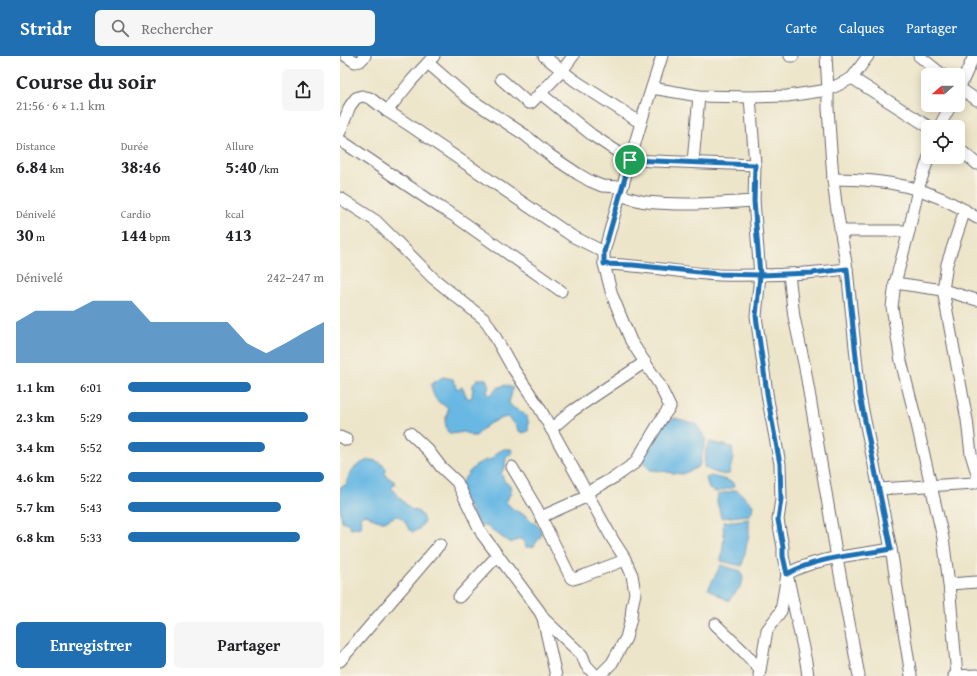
<!DOCTYPE html>
<html lang="fr">
<head>
<meta charset="utf-8">
<style>
	body { margin:0; font-family:"Gentium Book Plus",serif; background:#f6f6f6; color:#202124; height:100vh; display:flex; flex-direction:column; font-size:15px; white-space:nowrap }
	* { box-sizing:border-box; margin:0 }
	p { font-size:13px; color:#757577 }
	.icon { flex:none; width:22px; height:22px; fill:none; stroke:currentColor; stroke-width:2; stroke-linecap:round; stroke-linejoin:round }
	.map { position:relative; flex:1; overflow:hidden }
	.panel { display:flex; flex-direction:column; background:#fff; width:340px }
	.panel>* { flex:none }
	.needle { width:26px; rotate:250deg }
	.tools { position:absolute; left:581px; top:12px; display:grid; gap:8px }
	.tools a { display:grid; place-items:center; width:44px; height:44px; border-radius:6px; background:#fff; box-shadow:0 2px 10px #0003; font-size:20px }
	.pin { position:absolute; display:grid; place-items:center; width:34px; height:34px; color:#fff; margin:-17px; border:2px solid #fff; border-radius:50%; box-shadow:0 1px 4px #0007 }
	.round { display:grid; place-items:center; flex:none; width:42px; height:42px; border-radius:6px; background:#f6f6f6 }
	.headline { display:flex; align-items:center; justify-content:space-between; height:68px; padding:0 16px }
	h1 { font-size:22px; font-weight:700; line-height:30px }
	.figures { display:grid; grid-template-columns:repeat(3,1fr); gap:6px; height:68px; padding:4px 16px }
	.figures div { display:grid; align-content:center }
	.figures b { font-size:17px; font-weight:700 }
	.figures small { font-size:11px; font-weight:400 }
	.figures p { font-size:11px }
	.chart { height:112px; padding:8px 16px }
	.chart p { display:flex; justify-content:space-between }
	.chart svg { width:100%; height:72px; margin-top:4px; fill:#1f6fb2; opacity:.7 }
	.button { display:flex; gap:8px; margin-top:auto; padding:8px 16px }
	.button a { flex:1; height:46px; border-radius:6px; background:#1f6fb2; color:#fff; font-size:16px; font-weight:700; line-height:46px; text-align:center }
	.button a+a { background:#f6f6f6; color:#202124 }
	ul { padding:0 16px; list-style:none; font-size:13px }
	li { display:grid; grid-template-columns:64px 48px 1fr; align-items:center; height:30px }
	li i { height:10px; border-radius:5px; background:#1f6fb2 }
	header { display:flex; align-items:center; gap:24px; box-sizing:border-box; height:56px; padding:0 20px; background:#1f6fb2; color:#fff }
	header strong { font-size:19px }
	nav { display:flex; gap:22px; margin-inline-start:auto; font-size:14px }
	.search { width:280px; height:36px; background:#f6f6f6; display:flex; align-items:center; gap:10px; box-sizing:border-box; padding:0 14px; border-radius:6px; color:#757577; font-size:15px }
	main { display:flex; flex:1; min-height:0 }
	.map>svg:first-child { display:block }
</style>
</head>
<body>
<header>
<strong>Stridr</strong>
<div class="search"><svg class="icon" aria-label="search" viewBox="0 0 24 24"><circle cx="10" cy="10" r="6"/><path d="M15 15l6 6"/></svg>Rechercher</div>
<nav><a>Carte</a><a>Calques</a><a>Partager</a></nav>
</header>
<main>
<section class="panel">
<div class="headline"><div><h1>Course du soir</h1><p>21:56 · 6 × 1.1 km</p></div><a class="round"><svg class="icon" aria-label="share" viewBox="0 0 24 24"><path d="M12 15V3M7 8l5-5 5 5M5 13v7h14v-7"/></svg></a></div>
<div class="figures">
<div><p>Distance</p><b>6.84<small> km</small></b></div>
<div><p>Durée</p><b>38:46</b></div>
<div><p>Allure</p><b>5:40<small> /km</small></b></div>
</div>
<div class="figures">
<div><p>Dénivelé</p><b>30<small> m</small></b></div>
<div><p>Cardio</p><b>144<small> bpm</small></b></div>
<div><p>kcal</p><b>413</b></div>
</div>
<div class="chart"><p><span>Dénivelé</span>242–247 m</p>
<svg viewBox="0 0 160 44" preserveAspectRatio="none"><path d="M0 44V19L10 12L20 12L30 12L40 6L50 6L60 6L70 19L80 19L90 19L100 19L110 19L120 32L130 38L140 32L150 25L160 19V44z"/></svg>
</div>
<ul>
<li><b>1.1 km</b>6:01<i style="width:63%"></i></li>
<li><b>2.3 km</b>5:29<i style="width:92%"></i></li>
<li><b>3.4 km</b>5:52<i style="width:70%"></i></li>
<li><b>4.6 km</b>5:22<i style="width:100%"></i></li>
<li><b>5.7 km</b>5:43<i style="width:78%"></i></li>
<li><b>6.8 km</b>5:33<i style="width:88%"></i></li>
</ul>
<div class="button"><a>Enregistrer</a><a>Partager</a></div>
</section>
<div class="map">
<svg width="637" height="620" viewBox="0 0 637 620">
	<rect width="100%" height="100%" fill="#f7f3e8"/>
	<filter id="ink" filterUnits="userSpaceOnUse"><feTurbulence type="fractalNoise" baseFrequency=".025" numOctaves="2"/><feDisplacementMap in="SourceGraphic" scale="8" xChannelSelector="R" yChannelSelector="G"/><feConvolveMatrix kernelMatrix="1 2 1 2 8 2 1 2 1" color-interpolation-filters="sRGB"/></filter>
	<filter id="wash" filterUnits="userSpaceOnUse"><feTurbulence type="fractalNoise" baseFrequency=".012" numOctaves="4" result="noise"/><feDisplacementMap in="SourceGraphic" scale="16" xChannelSelector="R" yChannelSelector="G"/><feGaussianBlur stdDeviation="0.9" result="paint"/><feColorMatrix in="noise" values="0 0 0 0 0 0 0 0 0 0 0 0 0 0 0 0 0 1.4 0 .05"/><feComposite in="paint" operator="in"/></filter>
	<g filter="url(#wash)">
		<rect width="100%" height="100%" fill="#ede5c9"/>
		<g fill="#68b8e3" stroke="#456d8f">
			<path d="M103,321L113,323L117,333L122,331L128,343L132,341L133,329L137,323H146L149,330L147,336L150,339L159,331L165,329L173,332L169,347C178,359 191,353 188,375L183,377L179,375L175,368L167,361C153,364 145,369 136,380H131L124,376L111,378L107,375L105,365L108,354L107,350C95,347 93,339 91,328Z"/>
			<polygon points="335,362 356,368 366,383 359,410 352,414 342,418 332,417 322,415 310,414 303,406 303,396 323,368"/>
			<path d="M370,386L392,391L393,402L389,418C382,420 370,415 364,411L366,393Z"/>
			<path d="M164,393H171L173,396L171,399L166,401L165,412L161,417L165,426L170,429L171,436L166,446L174,454L185,459L200,472L201,480L193,491H186L184,485L180,483L170,487L148,471L139,469L118,432C126,421 135,404 150,404L158,396Z"/>
			<path d="M28,404C36,404 41,406 46,412L45,419L55,426V429L52,430V433L70,453L77,455L82,459L84,466L79,473L72,476C64,470 68,462 56,460C53,461 51,463 48,464C40,467 32,463 27,458L22,459L20,462L22,470L20,472L15,471L11,473L9,468L2,465L0,454V431L6,429C9,415 15,409 28,404Z"/>
			<polygon points="371,420 387,424 393,427 394,431 376,436 369,433 366,422"/>
			<polygon points="397,434 413,449 412,455 409,459 381,462 377,445 378,438"/>
			<polygon points="409,463 409,478 402,510 381,505 384,482 383,466"/>
			<path d="M381,509L401,515C407,530 396,533 389,545L368,533Z"/>
		</g>
	</g>
	<g filter="url(#ink)">
		<g fill="none" stroke-linecap="round" stroke-linejoin="round">
			<g stroke="#69666d" stroke-width="13">
				<g id="minor">
					<polyline points="6,0 15,6 20,5 25,0"/>
					<polyline points="204,0 234,24 301,67"/>
					<polyline points="450,0 453,0"/>
					<polyline points="486,0 488,34 488,52 493,123 496,148 507,213 520,340 551,493 571,620"/>
					<polyline points="579,0 603,19"/>
					<polyline points="88,7 127,41 185,79 211,100 238,118 250,125 262,130 282,131"/>
					<polyline points="512,22 589,71"/>
					<polyline points="161,23 188,47 191,47 222,15 233,0"/>
					<polyline points="618,31 637,44"/>
					<polyline points="312,32 359,40 410,41 447,40 488,34 512,22 528,0"/>
					<polyline points="618,35 634,0"/>
					<polyline points="200,37 252,79 290,104 415,109"/>
					<polyline points="410,41 415,109 414,145 420,219 416,260 428,344 440,408 441,443 438,464 443,491 443,500 447,518 441,555 427,574 419,620"/>
					<polyline points="47,55 72,24 94,0"/>
					<polyline points="599,71 611,49"/>
					<polyline points="0,76 10,50 16,42 22,40 30,42 47,55 66,67 232,180 264,196"/>
					<polyline points="0,84 101,152 116,161 221,235"/>
					<polyline points="618,92 637,108"/>
					<polyline points="589,101 578,133 569,175 555,227 552,251 561,305 576,364 603,482 609,528 617,620"/>
					<polyline points="353,106 359,40"/>
					<path d="M493,123C547,123 591,131 637,162"/>
					<path d="M280,139C289,142 298,145 307,146C342,150 379,147 414,145"/>
					<polyline points="0,142 36,165 93,222 144,263 148,268 172,311 199,351 273,484 284,501 292,519 295,537 292,551 291,562 286,582 272,607 259,620"/>
					<polyline points="625,154 607,208 603,234 627,364 631,398 637,418"/>
					<polyline points="500,175 569,175"/>
					<path d="M264,208C303,209 341,217 379,219C422,220 465,218 507,213"/>
					<polyline points="449,218 454,261 465,312 497,502 519,620"/>
					<polyline points="555,227 603,234 637,244"/>
					<polyline points="211,373 232,355 305,306"/>
					<polyline points="70,377 88,394 101,411 117,426 142,478 200,556 203,562 216,620"/>
					<polyline points="0,381 7,384"/>
					<polyline points="172,411 197,453 231,522 233,523 240,521 285,504"/>
					<polyline points="539,433 634,427 637,424"/>
					<polyline points="246,437 275,421 295,407 322,362 330,351 319,328 291,285 272,239 264,208 264,196 280,139 305,53 322,0"/>
					<polyline points="201,461 248,440"/>
					<polyline points="609,528 637,526"/>
					<polyline points="119,541 158,499"/>
					<polyline points="203,562 242,599 246,609 256,620"/>
					<polyline points="375,568 405,597 420,614"/>
					<polyline points="0,605 100,488"/>
					<path d="M468,620L466,606L447,518C476,501 518,499 551,493"/>
					<polyline points="614,620 637,619"/>
				</g>
			</g>
			<use href="#minor" stroke="#fff" stroke-width="11"/>
		</g>
	</g>
	<g fill="none" stroke-linecap="round" stroke-linejoin="round" filter="url(#ink)">
		<g stroke="#fff" stroke-width="8">
			<path id="route" d="M290,104L415,109L414,145L420,219L416,260L428,344L440,408L441,443L438,464L443,491V500L447,518C476,501 518,499 551,493L520,340L507,213L472,217L420,219L378,218L293,209L264,208V196L290,104"/>
		</g>
		<use href="#route" stroke="#1f6fb2" stroke-width="5"/>
	</g>
</svg>
<div class="tools">
<a><svg class="needle" viewBox="-14 -14 28 28"><path d="M0-13l5 13h-10z" fill="#e53935"/><path d="M0 13l5-13h-10z" fill="#757577"/></svg></a>
<a><svg class="icon" aria-label="locate" viewBox="0 0 24 24"><circle cx="12" cy="12" r="6"/><path d="M12 2v4M12 18v4M2 12h4M18 12h4"/></svg></a>
</div>
<div class="pin" style="left:290px;top:104px;background:#1e9e55"><svg class="icon" aria-label="arrive" viewBox="0 0 24 24"><path d="M6 21V4h12l-3 4 3 4H6"/></svg></div>
</div>
</main>
</body>
</html>
